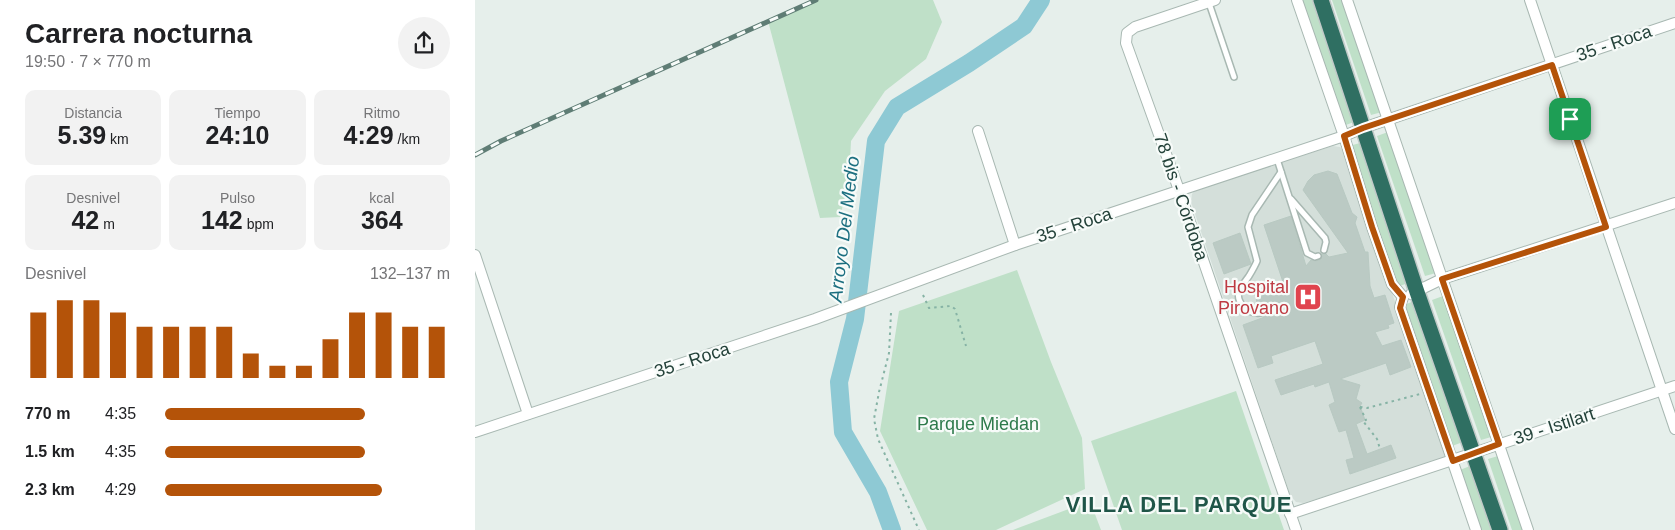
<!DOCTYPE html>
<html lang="es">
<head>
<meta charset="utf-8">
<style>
	body { margin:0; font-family:Helvetica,sans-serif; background:#f2f2f2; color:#202124; height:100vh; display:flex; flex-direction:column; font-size:19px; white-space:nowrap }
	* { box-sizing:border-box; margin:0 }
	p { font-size:16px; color:#757577 }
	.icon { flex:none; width:28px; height:28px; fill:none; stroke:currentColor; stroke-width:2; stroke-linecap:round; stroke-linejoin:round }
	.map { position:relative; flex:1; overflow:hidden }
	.sheet { display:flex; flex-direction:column; background:#fff; width:475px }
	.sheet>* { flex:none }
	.pin { position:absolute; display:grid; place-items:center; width:42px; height:42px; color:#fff; margin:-21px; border-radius:10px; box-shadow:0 2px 8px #0006 }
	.round { display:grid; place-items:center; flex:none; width:52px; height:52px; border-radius:26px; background:#f2f2f2 }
	.head { display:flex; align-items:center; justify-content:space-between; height:85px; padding:0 25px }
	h1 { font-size:28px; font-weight:800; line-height:38px }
	.metrics { display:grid; grid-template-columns:repeat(3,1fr); gap:8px; height:85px; padding:5px 25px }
	.metrics div { display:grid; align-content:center; border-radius:10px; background:#f2f2f2; text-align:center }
	.metrics b { font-size:25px; font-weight:800 }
	.metrics small { font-size:14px; font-weight:400 }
	.metrics p { font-size:14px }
	.chart { height:140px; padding:10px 25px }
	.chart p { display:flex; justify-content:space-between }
	.chart svg { width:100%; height:90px; margin-top:5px; stroke:#b45309; stroke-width:6 }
	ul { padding:0 25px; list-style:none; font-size:16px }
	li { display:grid; grid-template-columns:80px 60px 1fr; align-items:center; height:38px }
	li i { height:12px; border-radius:6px; background:#b45309 }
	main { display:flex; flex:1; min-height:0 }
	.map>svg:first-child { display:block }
</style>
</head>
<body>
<main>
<section class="sheet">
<div class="head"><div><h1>Carrera nocturna</h1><p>19:50 · 7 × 770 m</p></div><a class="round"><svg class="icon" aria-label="share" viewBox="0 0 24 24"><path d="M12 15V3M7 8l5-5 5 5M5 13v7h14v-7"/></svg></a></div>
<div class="metrics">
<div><p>Distancia</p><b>5.39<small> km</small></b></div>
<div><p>Tiempo</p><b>24:10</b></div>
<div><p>Ritmo</p><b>4:29<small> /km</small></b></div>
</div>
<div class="metrics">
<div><p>Desnivel</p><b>42<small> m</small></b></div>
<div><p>Pulso</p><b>142<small> bpm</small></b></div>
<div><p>kcal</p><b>364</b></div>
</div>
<div class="chart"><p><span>Desnivel</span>132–137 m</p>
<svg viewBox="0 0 160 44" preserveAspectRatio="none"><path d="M5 44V12M15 44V6M25 44V6M35 44V12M45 44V19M55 44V19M65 44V19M75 44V19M85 44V32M95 44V38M105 44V38M115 44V25M125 44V12M135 44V12M145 44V19M155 44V19"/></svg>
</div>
<ul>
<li><b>770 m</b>4:35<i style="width:70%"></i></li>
<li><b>1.5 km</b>4:35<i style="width:70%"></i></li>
<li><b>2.3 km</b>4:29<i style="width:76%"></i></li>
</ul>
</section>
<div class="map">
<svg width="1200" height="530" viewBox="0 0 1200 530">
	<rect width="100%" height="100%" fill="#e6efeb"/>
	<polygon fill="#d4dfda" points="858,146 865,147 869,151 971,452 970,458 966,461 828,503 821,502 815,495 716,202 717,194 722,188"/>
	<g fill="#bfe0c8">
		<polygon points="342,0 458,0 467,22 451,59 410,91 376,141 374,180 365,217 345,218 293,21"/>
		<polygon points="825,0 837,0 879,122 868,126"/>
		<polygon points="857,0 868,0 907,112 896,115"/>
		<polygon points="913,132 961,273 950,276 902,136"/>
		<polygon points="885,143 933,283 922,287 874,146"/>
		<polygon points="542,270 576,362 607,438 610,489 521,530 452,530 405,431 424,311"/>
		<polygon points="968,296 1016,437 1006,440 957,300"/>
		<polygon points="939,301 988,442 977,446 929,305"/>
		<polygon points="761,391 809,530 647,530 616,441"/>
		<polygon points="1023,456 1049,530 1037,530 1013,459"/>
		<polygon points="995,466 1017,530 1005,530 985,470"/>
		<polygon points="615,501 626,530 538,530"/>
	</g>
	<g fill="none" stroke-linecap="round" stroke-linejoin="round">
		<polyline stroke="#8ec9d4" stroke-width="18" points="417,530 403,492 368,432 364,382 380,319 401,141 422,107 494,63 549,26 566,0"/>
	</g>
	<g fill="#bbcac4" stroke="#b8c9c2">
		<polygon points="853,171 862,174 877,213 882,217 880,223 890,252 893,252 895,286 899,298 910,295 919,323 913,325 914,328 900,332 907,346 926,340 936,367 915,375 911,363 865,379 885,385 881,399 887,403 885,406 890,420 881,424 892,454 916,445 921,458 875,474 871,460 879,458 871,430 864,432 854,405 860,402 854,382 840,387 839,384 806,395 800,380 848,364 840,341 796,356 798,363 783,368 768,325 798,314 799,310 797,307 784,309 779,291 808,282 789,225 816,216 831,266 836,260 841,261 846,259 846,254 851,254 854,257 873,253 828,190 833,181 839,175"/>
		<polygon points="765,233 776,264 749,274 738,243"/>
	</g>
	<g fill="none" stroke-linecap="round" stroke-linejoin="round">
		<g stroke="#a8b8b2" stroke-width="8">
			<g id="lane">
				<polyline points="734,3 759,77"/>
				<polyline points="802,159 832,253 840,257 843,256"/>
				<polyline points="816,199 850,238 851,242 849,250"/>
				<path d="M795,311C785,314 777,315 769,307C757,295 767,286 774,276C777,271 780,266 782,261L773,227L777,215L806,172"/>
			</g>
		</g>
		<g stroke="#a8b8b2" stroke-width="12">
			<g id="street">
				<polyline points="740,0 660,27 652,33 651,43 704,190 821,530"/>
				<polyline points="822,0 869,136 897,227 917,284 928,297"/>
				<polyline points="872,0 1053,530"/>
				<polyline points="1055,0 1200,429"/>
				<polyline points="503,131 540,245"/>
				<polyline points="0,255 53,414"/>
				<polyline points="936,294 967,279 1200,203"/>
				<polyline points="928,297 925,307 1001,530"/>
				<polyline points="0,432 340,319 540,245 869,136 888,128 1200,23"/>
				<polyline points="815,514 1200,386"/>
			</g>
		</g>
		<g stroke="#c2cac8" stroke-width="18">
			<polyline id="highway" points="846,0 942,292 1025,530"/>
		</g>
		<g stroke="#86b3a5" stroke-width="2" stroke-dasharray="2.5 4" stroke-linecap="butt">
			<polyline points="448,295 454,308 476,306 480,309 491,346"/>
			<polyline points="416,313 414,353 404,392 399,419 403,439 444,530"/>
			<polyline points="885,407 892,408 945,394"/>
			<polyline points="885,407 891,420 888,421 902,439 905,449"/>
		</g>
		<use href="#lane" stroke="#fff" stroke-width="5"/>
		<use href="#street" stroke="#fff" stroke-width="10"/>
		<use href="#highway" stroke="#2f6f62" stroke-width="15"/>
		<g stroke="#5f7d75" stroke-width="5">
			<polyline id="rail" points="0,155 26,141 341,0"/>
		</g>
		<use href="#rail" stroke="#f7fbf9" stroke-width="3" stroke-dasharray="9" stroke-linecap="butt"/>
	</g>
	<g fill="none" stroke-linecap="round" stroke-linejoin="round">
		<g stroke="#fff" stroke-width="10">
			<polygon id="route" points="1077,65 1131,227 967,279 1024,444 978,461 925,308 928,297 917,284 897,227 869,136 888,128"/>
		</g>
		<use href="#route" stroke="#b45309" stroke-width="6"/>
	</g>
	<defs>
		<g id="hospital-square" transform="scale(1.4375)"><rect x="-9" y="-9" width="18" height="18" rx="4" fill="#e0444e" stroke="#f7fbf9"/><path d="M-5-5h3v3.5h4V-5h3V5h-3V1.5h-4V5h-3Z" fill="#fff"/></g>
	</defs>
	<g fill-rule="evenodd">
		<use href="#hospital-square" x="833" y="297"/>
	</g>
	<g text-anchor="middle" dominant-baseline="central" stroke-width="4.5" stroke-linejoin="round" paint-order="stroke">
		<g font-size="18" fill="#24423a" stroke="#f7fbf9">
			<text transform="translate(1139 43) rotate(-19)">35 - Roca</text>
			<text transform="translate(706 197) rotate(71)">78 bis - Córdoba</text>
			<text transform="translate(599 225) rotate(-18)">35 - Roca</text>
			<text transform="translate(217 360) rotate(-18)">35 - Roca</text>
			<text transform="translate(1079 426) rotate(-18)">39 - Istilart</text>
		</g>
		<g font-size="18" fill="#be3a42" stroke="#f7fbf9" text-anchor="end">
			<text x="814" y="287">Hospital<tspan x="814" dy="21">Pirovano</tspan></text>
		</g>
		<g font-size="18" fill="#2d7a4b" stroke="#f7fbf9">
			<text x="503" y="424">Parque Miedan</text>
		</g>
		<g font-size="19" font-style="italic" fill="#1c6f80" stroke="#f7fbf9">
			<text transform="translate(369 229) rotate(-83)">Arroyo Del Medio</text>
		</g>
		<g font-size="22" font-weight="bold" letter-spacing="1" fill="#1f5548" stroke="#f7fbf9">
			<text x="704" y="504">VILLA DEL PARQUE</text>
		</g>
	</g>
</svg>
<div class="pin" style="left:1095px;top:119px;background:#1e9e55"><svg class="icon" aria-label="arrive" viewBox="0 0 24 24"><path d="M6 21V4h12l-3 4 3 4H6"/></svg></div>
</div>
</main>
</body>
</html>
